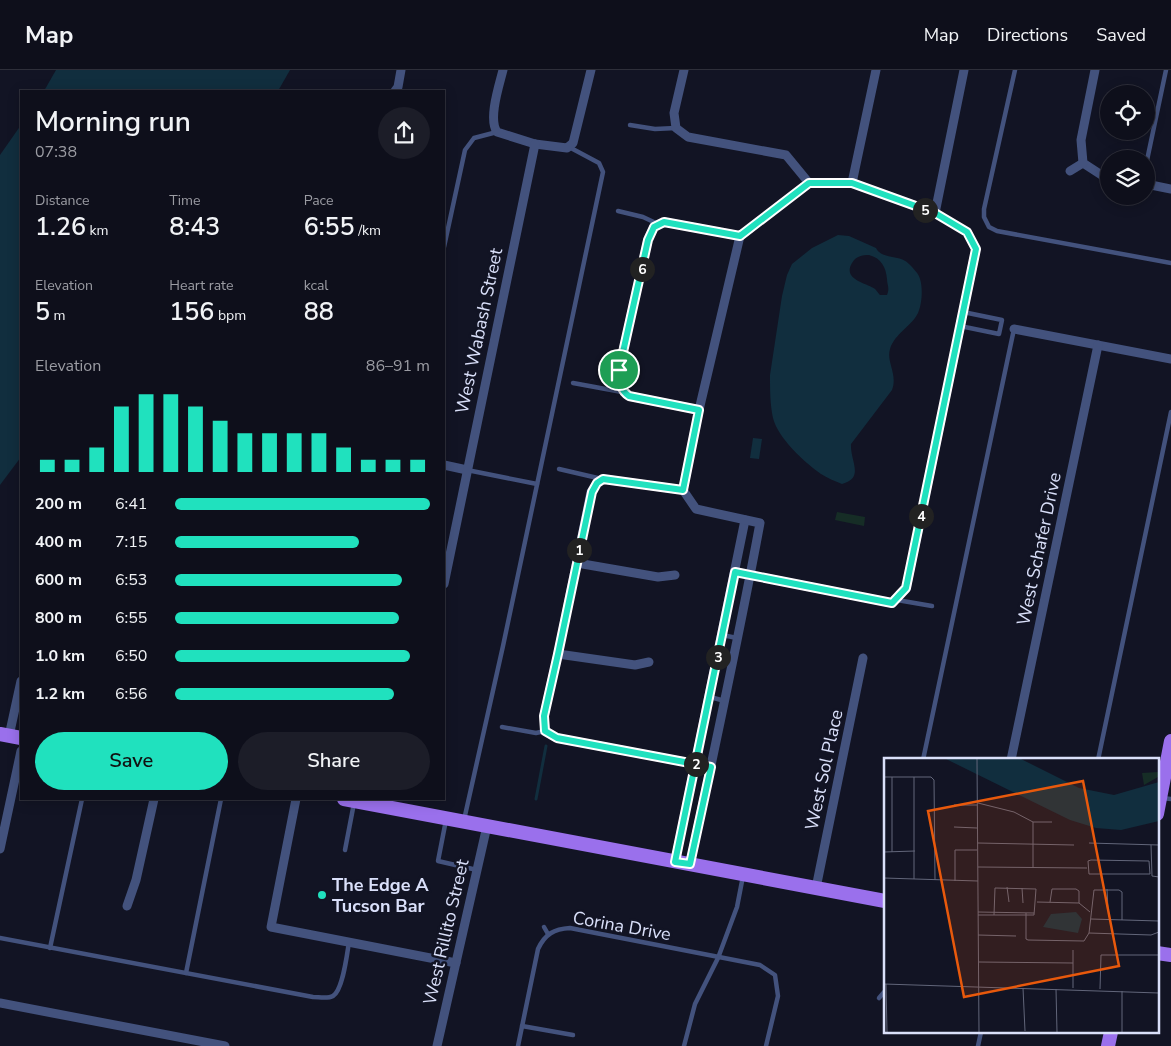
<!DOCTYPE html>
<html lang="en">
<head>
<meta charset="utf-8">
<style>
	body { margin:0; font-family:"Nunito Sans",sans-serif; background:#1c1d28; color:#f1f3f6; height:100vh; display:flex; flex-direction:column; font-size:19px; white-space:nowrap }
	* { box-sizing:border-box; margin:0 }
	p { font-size:16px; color:#9b9ca3 }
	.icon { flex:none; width:28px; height:28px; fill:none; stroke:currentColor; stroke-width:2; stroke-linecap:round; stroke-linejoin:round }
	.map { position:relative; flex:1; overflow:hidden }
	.drawer { position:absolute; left:20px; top:20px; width:425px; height:710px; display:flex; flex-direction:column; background:#0e0f1b; border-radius:0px; box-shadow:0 2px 12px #0003,0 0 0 1px #2e2f3a }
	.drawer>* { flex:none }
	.buttons { position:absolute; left:1100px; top:15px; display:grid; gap:10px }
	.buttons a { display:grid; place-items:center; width:55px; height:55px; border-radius:50%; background:#0e0f1b; box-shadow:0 2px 12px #0003,0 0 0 1px #2e2f3a; font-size:25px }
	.pin { position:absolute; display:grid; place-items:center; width:42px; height:42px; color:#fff; margin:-21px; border:2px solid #fff; border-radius:50%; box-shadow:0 1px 5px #0007 }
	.km { position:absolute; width:25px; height:25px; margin:-12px; border-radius:50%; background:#222; color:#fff; font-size:14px; line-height:25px; text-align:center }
	.round { display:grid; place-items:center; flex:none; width:52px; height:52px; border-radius:26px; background:#1c1d28 }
	.overview { display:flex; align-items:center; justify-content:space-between; height:85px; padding:0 15px }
	h1 { font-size:28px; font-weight:600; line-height:38px }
	.stats { display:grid; grid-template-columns:repeat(3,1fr); gap:8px; height:85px; padding:5px 15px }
	.stats div { display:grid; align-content:center }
	.stats b { font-size:25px; font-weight:600 }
	.stats small { font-size:14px; font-weight:400 }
	.stats p { font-size:14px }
	.chart { height:140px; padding:10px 15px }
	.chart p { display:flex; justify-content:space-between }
	.chart svg { width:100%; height:90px; margin-top:5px; stroke:#20e1be; stroke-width:6 }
	.action { display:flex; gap:10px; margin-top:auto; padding:10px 15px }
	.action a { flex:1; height:58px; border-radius:30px; background:#20e1be; color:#111; font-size:20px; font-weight:600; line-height:58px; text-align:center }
	.action a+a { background:#1c1d28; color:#f1f3f6 }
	ul { padding:0 15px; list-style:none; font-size:16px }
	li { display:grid; grid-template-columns:80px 60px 1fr; align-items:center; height:38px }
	li i { height:12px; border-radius:6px; background:#20e1be }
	header { display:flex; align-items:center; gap:30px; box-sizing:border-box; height:70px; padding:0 25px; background:#0e0f1b; border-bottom:1px solid #2e2f3a }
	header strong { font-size:24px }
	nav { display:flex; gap:28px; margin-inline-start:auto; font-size:18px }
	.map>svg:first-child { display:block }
</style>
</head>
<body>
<header>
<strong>Map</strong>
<nav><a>Map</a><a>Directions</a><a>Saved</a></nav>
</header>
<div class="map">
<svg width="1171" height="976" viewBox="0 0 1171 976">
	<rect width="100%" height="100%" fill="#121424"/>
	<polygon fill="#162d26" points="837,442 865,447 864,456 835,450"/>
	<g fill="#112e3e" fill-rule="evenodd">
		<polygon points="56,0 290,0 278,21 44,21"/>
		<polygon points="21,55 21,387 0,415 0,85"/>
		<path d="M838,165L849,166L876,178C882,190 900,184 909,194C913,198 919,204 920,209C923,218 922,234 918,243C911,257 895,263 890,279C886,292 898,304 892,320L851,374C850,391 865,408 842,414C835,411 827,408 821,404C804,392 778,368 773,348C770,334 770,319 770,305L782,226L787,205L792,194L812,178ZM869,185C881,188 886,197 887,209C887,215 890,218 887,225H880C879,224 876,220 875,219C867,213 842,210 852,193C856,186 862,185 869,185Z"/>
		<polygon points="753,368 762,369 759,389 750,388"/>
	</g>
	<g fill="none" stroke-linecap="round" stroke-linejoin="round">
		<polyline stroke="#112e3e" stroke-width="3" points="536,729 546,676"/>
		<g stroke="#43527d" stroke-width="4.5">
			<polyline points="1015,0 984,139 984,147 989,157 997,161 1171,193"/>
			<polyline points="630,55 655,59 676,58"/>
			<polyline points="1146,95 1166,0"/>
			<polyline points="618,141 643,147 658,154"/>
			<polyline points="444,177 465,80 474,68 497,62"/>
			<polyline points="960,256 999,264 1002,250 963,242"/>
			<polyline points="573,313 622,322"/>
			<polyline points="559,399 602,409"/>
			<polyline points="467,400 537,414"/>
			<polyline points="897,530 932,536"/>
			<polyline points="722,565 737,568"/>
			<polyline points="710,627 725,631"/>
			<polyline points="502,657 536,663 545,661"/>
			<polyline points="923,690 1014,259"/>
			<polyline points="1098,690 1171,342"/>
			<polyline points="1162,728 1171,729"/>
			<polyline points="446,750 438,791 477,800"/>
			<polyline points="464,750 503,576 603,102 599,93 569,77"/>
			<polyline points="345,780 354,733"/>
			<polyline points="544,857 548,864"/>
			<path d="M0,868L313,927C319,927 328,929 333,926C343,920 347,884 349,872"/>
			<polyline points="50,878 82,729"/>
			<polyline points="186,903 221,729"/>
			<polyline points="879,928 885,921"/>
			<polyline points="522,956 573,965"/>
			<path d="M518,976L538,879C545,864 554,859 570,858L760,895L775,905L778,926L766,976"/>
			<polyline points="684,976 695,934 718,888 737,837 743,806"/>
			<polyline points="978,976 981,962"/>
		</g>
		<g stroke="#43527d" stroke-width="9">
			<path d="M503,0C499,16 488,49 497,62L535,74L567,78L573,73L591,0"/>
			<polyline points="684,0 674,43 676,58 688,67 786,85 809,113 852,113 935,143 967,162 976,179 906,519 892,533 735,502"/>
			<polyline points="1095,0 1081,70 1083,93 1103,106 1109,107"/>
			<polyline points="395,21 398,17 401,0"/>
			<polyline points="1070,101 1083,93"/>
			<polyline points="852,113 876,0"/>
			<polyline points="1146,114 1171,119"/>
			<polyline points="935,143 964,0"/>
			<polyline points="1014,259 1171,289"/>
			<path d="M699,340L629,326C619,320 620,311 619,300L648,169L654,157L664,152L740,166"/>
			<polyline points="444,395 467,400"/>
			<polyline points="683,420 699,340 740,166 809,113"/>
			<polyline points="577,493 658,507 675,505"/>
			<polyline points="444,514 535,74"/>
			<polyline points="558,584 635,595 649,592"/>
			<polyline points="9,666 21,611"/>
			<polyline points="1011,690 1098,275"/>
			<polyline points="296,729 271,857 456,893"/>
			<polyline points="0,779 21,681"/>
			<polyline points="675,792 745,450"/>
			<path d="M690,794C714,681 739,567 760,453L696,439L683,420L603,409L597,413L591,422L558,584L544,645L545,661L557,668L711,697"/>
			<polyline points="816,818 863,588"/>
			<polyline points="127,836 136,810 154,729"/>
			<polyline points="0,933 225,976"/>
			<polyline points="437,976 487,756"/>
		</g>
		<g stroke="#9a70ec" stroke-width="14">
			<polyline points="0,664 21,668"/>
			<polyline points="344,729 885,831"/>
			<polyline points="1157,744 1171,671"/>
			<polyline points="1157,883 1171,885"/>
			<polyline points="1108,976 1111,962"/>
		</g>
	</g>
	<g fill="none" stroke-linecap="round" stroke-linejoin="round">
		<g stroke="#fff" stroke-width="10">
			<path id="route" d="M619,300C620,311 619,319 629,326L699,340L683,420L603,409L597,413L592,422L558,584L544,646L545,661L557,668L711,697L690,794L675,792L735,502L892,533L906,518L976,179L967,162L935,143L852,113H809L740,166L664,152L654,157L648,170L619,300"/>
		</g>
		<use href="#route" stroke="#20e1be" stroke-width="6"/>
	</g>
	<circle fill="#20e1be" stroke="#121424" stroke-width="2" cx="322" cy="825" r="5"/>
	<g text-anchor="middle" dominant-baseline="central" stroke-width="5" stroke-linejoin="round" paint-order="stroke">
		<g font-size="18" fill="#dae0fa" stroke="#121424">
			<text transform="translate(479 261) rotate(-78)">West Wabash Street</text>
			<text transform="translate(1039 479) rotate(-78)">West Schafer Drive</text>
			<text transform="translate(824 700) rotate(-78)">West Sol Place</text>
			<text transform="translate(622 856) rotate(10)">Corina Drive</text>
			<text transform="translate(446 862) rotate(-77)">West Rillito Street</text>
		</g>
		<g font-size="18" font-weight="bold" fill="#dae0fa" stroke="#121424" text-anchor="start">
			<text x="332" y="815">The Edge A<tspan x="332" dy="21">Tucson Bar</tspan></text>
		</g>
	</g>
	<g transform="translate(884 688)">
		<rect width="275" height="275" fill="#121424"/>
		<path d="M274,14V19L260,27L258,15Z" fill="#162d26"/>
		<path d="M62,1H137L195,30L230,37L275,24V63L237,72L212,70L186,62ZM192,154L198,161L194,175L159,169L167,156Z" fill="#112e3e"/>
		<path fill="none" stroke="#62667a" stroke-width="1" d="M93,1L95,274M0,19H47L50,22L51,122M8,19V94M30,19V121M94,45L130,54L149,64H168M70,47H93M149,64V109M70,69L93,70M94,85L190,87M205,85L275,87M267,87L268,118L275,119M0,94L31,93M207,102L265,103L266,116H205L204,103ZM94,109L203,110M0,120L94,123M71,123V92H93M123,129L125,144M138,130L139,145M223,131L224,151M153,144L195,145L206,154M166,144L168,131H192L195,133V145M94,154L150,155M142,155V181L144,182L200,183L205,175L210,132H235L238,134V162M94,157H150L152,131L111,130L110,157M207,161L275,163M205,175L267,177L275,174M94,177L132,178M189,192V230M95,204L189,205M0,226L275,235M2,226L3,274M139,230L141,273M172,231L173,274M216,231L217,197H275M238,233V274"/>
		<path fill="#e8590c" fill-opacity="0.15" stroke="#e8590c" stroke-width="2.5" d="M199,23L235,208L80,239L44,53Z"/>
		<rect width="275" height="275" fill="none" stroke="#dae0fa" stroke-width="2.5"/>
	</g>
</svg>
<div class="buttons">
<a><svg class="icon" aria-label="locate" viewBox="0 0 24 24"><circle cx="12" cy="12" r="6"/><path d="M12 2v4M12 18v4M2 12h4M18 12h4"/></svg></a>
<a><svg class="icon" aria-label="layers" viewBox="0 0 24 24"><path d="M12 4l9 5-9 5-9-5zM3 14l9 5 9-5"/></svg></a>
</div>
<div class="pin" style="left:619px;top:300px;background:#1e9e55"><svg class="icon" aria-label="arrive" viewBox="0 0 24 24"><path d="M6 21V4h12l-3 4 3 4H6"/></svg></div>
<b class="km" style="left:579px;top:480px">1</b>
<b class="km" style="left:696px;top:694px">2</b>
<b class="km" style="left:718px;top:587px">3</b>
<b class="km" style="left:921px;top:446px">4</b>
<b class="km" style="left:925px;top:140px">5</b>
<b class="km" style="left:642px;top:199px">6</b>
<section class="drawer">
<div class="overview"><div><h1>Morning run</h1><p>07:38</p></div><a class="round"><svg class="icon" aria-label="share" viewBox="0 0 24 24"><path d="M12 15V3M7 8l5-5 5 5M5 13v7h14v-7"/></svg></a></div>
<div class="stats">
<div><p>Distance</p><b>1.26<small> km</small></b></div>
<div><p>Time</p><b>8:43</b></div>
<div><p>Pace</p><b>6:55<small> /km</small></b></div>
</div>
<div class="stats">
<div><p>Elevation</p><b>5<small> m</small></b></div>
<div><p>Heart rate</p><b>156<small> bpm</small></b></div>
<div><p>kcal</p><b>88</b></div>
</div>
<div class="chart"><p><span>Elevation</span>86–91 m</p>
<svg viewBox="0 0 160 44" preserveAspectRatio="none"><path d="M5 44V38M15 44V38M25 44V32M35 44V12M45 44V6M55 44V6M65 44V12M75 44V19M85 44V25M95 44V25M105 44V25M115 44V25M125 44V32M135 44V38M145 44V38M155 44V38"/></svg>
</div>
<ul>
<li><b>200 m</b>6:41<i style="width:100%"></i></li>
<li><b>400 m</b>7:15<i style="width:72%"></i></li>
<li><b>600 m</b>6:53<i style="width:89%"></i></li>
<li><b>800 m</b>6:55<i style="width:88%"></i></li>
<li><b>1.0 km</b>6:50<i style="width:92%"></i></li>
<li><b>1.2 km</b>6:56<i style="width:86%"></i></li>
</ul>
<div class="action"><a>Save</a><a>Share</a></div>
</section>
</div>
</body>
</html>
